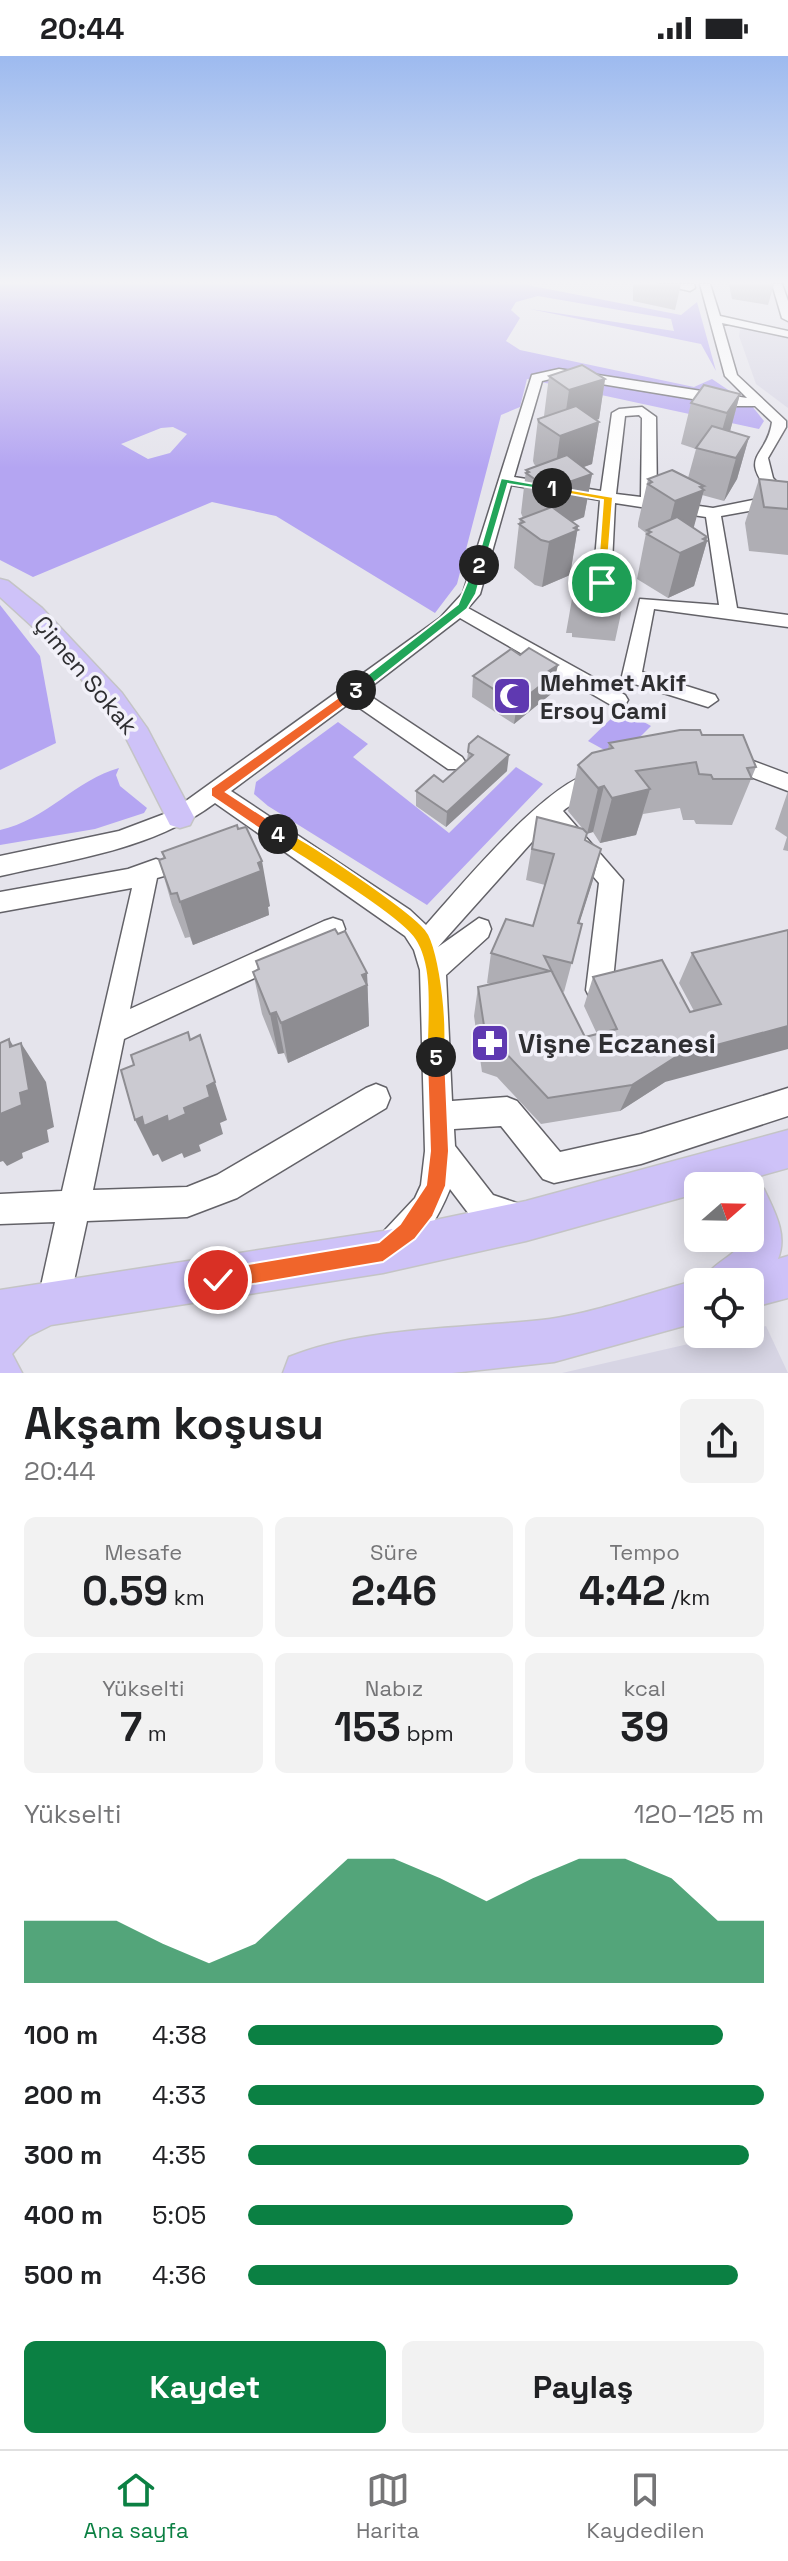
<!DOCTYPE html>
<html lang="tr">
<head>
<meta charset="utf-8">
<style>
	body { margin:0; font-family:"Space Grotesk",sans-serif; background:#f2f2f2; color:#202124; height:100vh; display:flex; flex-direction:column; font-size:30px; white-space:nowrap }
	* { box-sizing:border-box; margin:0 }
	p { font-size:26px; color:#757577 }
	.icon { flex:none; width:44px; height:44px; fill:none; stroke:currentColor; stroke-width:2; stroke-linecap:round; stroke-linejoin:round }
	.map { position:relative; height:1317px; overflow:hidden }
	.sheet { display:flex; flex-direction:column; background:#fff; flex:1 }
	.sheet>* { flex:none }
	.needle { width:52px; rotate:70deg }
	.controls { position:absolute; left:684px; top:1116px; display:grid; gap:16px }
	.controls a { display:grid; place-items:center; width:80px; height:80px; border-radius:12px; background:#fff; box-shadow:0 4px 20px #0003; font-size:40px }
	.pin { position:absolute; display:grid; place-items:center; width:68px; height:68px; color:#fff; margin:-34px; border:4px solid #fff; border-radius:50%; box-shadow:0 2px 8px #0007 }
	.km { position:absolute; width:40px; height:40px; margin:-20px; border-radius:50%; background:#222; color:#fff; font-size:22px; line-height:40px; text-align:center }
	.round { display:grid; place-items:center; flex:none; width:84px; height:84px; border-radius:12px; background:#f2f2f2 }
	.overview { display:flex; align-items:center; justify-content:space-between; height:136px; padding:0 24px }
	h1 { font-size:44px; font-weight:700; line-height:60px }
	.stats { display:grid; grid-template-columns:repeat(3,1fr); gap:12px; height:136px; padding:8px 24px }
	.stats div { display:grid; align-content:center; border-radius:12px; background:#f2f2f2; text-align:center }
	.stats b { font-size:40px; font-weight:700 }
	.stats small { font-size:22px; font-weight:400 }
	.stats p { font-size:22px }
	.chart { height:224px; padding:16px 24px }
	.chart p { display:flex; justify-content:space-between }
	.chart svg { width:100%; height:144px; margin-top:8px; fill:#0b8043; opacity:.7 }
	.primary-button { display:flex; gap:16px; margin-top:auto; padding:16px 24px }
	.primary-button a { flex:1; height:92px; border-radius:12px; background:#0b8043; color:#fff; font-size:32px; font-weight:700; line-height:92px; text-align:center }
	.primary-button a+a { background:#f2f2f2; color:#202124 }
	ul { padding:0 24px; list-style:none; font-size:26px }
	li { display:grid; grid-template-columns:128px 96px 1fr; align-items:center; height:60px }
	li i { height:20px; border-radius:10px; background:#0b8043 }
	.status { display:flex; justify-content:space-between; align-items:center; height:56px; padding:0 40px; background:#fff; direction:ltr }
	.status svg { height:22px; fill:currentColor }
	.menu { display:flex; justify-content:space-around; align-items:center; height:112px; border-top:2px solid #e0e0e0; background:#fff; font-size:22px; color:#757577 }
	.menu a { display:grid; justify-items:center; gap:4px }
	.menu .current { color:#0b8043 }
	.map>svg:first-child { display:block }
</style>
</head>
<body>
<div class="status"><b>20:44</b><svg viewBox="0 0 49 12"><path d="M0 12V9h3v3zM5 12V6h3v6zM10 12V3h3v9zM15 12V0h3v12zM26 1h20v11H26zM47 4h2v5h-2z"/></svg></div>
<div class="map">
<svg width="788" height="1317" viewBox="0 0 788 1317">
	<rect width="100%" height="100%" fill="#e5e4ec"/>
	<g fill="#d7d5e4">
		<polygon points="746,272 788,280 788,352 756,328 739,280 740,274"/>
		<polygon points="766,1270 788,1317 562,1317 732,1278 750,1278 750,1274"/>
	</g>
	<g fill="#b4a5f2" fill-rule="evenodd">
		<path d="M0,228H522L681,259L697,246L716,315L701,288L530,253L674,275L671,263L538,240L516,246L511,254L520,262L506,285L520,294L694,331L712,323L752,350L764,365L759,373L527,323L520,351L501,359L457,528L435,557L276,460L212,446L33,521L0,504ZM173,371L187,378L170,397L148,403L121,388L161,372Z"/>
		<polygon points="0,549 40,600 56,687 0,714"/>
		<polygon points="621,653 651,670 619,702 588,685"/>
		<polygon points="338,666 368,688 353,701 449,777 516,711 543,728 427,849 268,750 254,738 256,726"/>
		<path d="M119,712L116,719L120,730L147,752L144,757L95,773L0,789V774C46,764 77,723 119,712Z"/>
	</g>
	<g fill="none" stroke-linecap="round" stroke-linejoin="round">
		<g stroke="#636268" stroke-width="3">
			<g id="minor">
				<polygon points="659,228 694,228 695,232 690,235"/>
				<path d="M700,228H710L720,260L788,275V281L722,267L737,319L786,365V371L768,402L773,422L788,438V448L721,460L737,552L788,559V571L654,553L642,616L715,639L718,644L708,651L625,625L622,620L640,543L719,549L706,461L615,447L611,527L602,532L593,527L600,444L511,429L480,538L468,552L625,639L628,644L625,649H611L460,562L364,636L462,701L466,707L462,713H448L351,646L231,735L410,854L426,869C454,838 563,704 605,717L608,723C602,733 574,745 563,755L623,824L612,934L608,942L599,946L590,942L586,934L599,827L548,768L438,891L479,862L488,865L491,873L488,881L446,919L452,1045L507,1041L517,1045L560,1096L641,1078L788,1032V1060L641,1108L554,1127L543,1123L501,1070L454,1073L455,1090L493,1139L526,1150L531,1161L526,1172L515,1177L472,1162L450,1133C439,1160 423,1190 395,1202L384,1197L379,1186L384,1175L415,1142L421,1129L425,1095L420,914L414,894L405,880L215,747C153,793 75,803 0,820V800L119,775L172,755L440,562L463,537L532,319L559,313L747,342L725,320ZM559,321L735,350H755L772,366C767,403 736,398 773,440L713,452L657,444L656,361L642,351L619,353L612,357L601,435L514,421L542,325ZM639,359L642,362L641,441L616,438L625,360Z"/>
				<polygon points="772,228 782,228 788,245 788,265 782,262"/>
				<polygon points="729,696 788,718 788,735 722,710 719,704 722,698"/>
				<polygon points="156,803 164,806 168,813 164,820 157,822 130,953 324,865 333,862 342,865 345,873 342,881 124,983 93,1134 187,1131 217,1119 366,1032 376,1028 386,1032 390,1042 386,1052 237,1142 187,1161 87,1165 69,1248 65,1260 53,1264 41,1260 37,1248 55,1166 0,1168 0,1138 62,1135 132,832 0,856 0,836 128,813"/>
			</g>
		</g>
		<g stroke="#c4c4c5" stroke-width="3">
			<g id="major">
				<polygon points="0,523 8,525 42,552 122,637 147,672 194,761 190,769 180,772 170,769 126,682 104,649 46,583 0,541"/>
				<polygon points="788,1074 788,1112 724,1130 698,1130 698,1137 526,1185 383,1217 51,1269 29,1280 12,1298 22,1317 0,1317 0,1234 383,1175 526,1145"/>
				<path d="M750,1127L764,1133C774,1155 788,1178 778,1203L788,1200V1242L750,1252V1226H698V1266L554,1306L452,1317H283L289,1301C365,1270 468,1273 550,1263C599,1256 650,1236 698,1224L703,1226C712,1204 741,1200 741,1182H750V1130H743Z"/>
			</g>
		</g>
		<use href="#minor" fill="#fff" fill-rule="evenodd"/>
		<use href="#major" fill="#cec2f8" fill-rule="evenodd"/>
	</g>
	<g fill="#afaeb4">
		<polygon points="633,228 681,228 675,254 633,245"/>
		<polygon points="729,228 774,228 768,249 732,243"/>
		<polygon points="549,320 605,323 599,363 596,364 599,366 592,408 583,411 592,418 584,461 572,466 578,470 570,519 542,531 535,529 514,512 519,468 520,463 523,462 521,457 526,414 536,410 534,408 533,405 538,363 545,361 544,360"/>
		<polygon points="740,338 730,375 749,381 737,423 724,445 702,439 693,472 707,481 706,485 707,485 694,530 668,542 637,523 646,477 638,471 638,467 648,423 688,422 696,393 681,388 691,347"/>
		<polygon points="759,423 788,426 788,499 749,495 745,467"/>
		<polygon points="578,509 622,515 625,539 615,585 572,581 572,577 566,577"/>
		<polygon points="473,620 554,629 551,638 514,668 472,641"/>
		<polygon points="702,679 756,711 732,769 696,768 694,764 683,764 680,752 643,758 636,779 600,787 593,776 587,777 585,784 593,824 579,867 582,868 564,936 562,935 585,981 597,978 584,950 593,921 690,956 694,955 679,927 692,897 788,874 665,1026 620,1055 541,1068 497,1021 482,1016 474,960 478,931 491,928 487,927 491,897 533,870 545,829 526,824 537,761 583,773 568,755 578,709 608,693 609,687"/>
		<polygon points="469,688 507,715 446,771 416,750 416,735 443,726 467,705"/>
		<polygon points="788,735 788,795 783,794 787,781 775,773"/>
		<polygon points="162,796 270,850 268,851 269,859 193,889 190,881 185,882 172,849 159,804 164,802"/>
		<polygon points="338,878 367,917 369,970 288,1007 284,997 278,998 262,958 253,916 258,914 256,905"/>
	</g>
	<g fill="#8e8d92">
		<polygon points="605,323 599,363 563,375 569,334"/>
		<polygon points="740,338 729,379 715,399 727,357"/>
		<polygon points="599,366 592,408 554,422 560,380"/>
		<polygon points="749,381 737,423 724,445 736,402"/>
		<polygon points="592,418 584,461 543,477 549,433"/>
		<polygon points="704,430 702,434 704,434 692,478 664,489 675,445"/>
		<polygon points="578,470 570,519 542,531 549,486"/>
		<polygon points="707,481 706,486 707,485 694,530 668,542 680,497"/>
		<polygon points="558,609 551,638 514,668 517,648 549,615"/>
		<polygon points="509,699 507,715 446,771 447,756"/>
		<polygon points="604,730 593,776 587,778 598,732"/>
		<polygon points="650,733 636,779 600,787 612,742"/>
		<polygon points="601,793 593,824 570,897 578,867"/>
		<polygon points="262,805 270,850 268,851 269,859 193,889 180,846"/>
		<polygon points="367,917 369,970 288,1007 281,967"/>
		<polygon points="276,956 284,997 278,998 270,958"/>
		<polygon points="788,970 788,993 665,1026 620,1055 632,1029 679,999"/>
		<polygon points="200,979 227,1064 220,1067 223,1078 199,1089 201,1095 184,1102 182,1097 162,1106 158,1098 153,1100 135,1064 142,1061 184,1052 207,1030"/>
		<polygon points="9,983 24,1007 21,987 46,1026 54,1071 47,1074 49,1086 22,1097 23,1102 7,1110 3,1105 0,1106 0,1058 10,991"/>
	</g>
	<g fill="#cbcad1" stroke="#8e8d92" stroke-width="2">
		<polygon points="582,309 605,323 569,334 549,320"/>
		<polygon points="704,329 740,338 727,357 691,347"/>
		<polygon points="576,350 599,366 560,380 539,366 538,363"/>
		<polygon points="712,370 749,381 736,402 696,392"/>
		<polygon points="567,399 592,418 549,433 526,417 529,416 526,414"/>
		<polygon points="672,414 704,430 700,431 704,434 675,445 648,428 652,426 648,423"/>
		<polygon points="759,423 788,426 788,453 764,451"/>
		<polygon points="552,451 578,470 574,472 578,474 549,486 541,484 519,468 524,466 520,463"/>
		<polygon points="677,461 707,481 703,483 707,485 680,497 647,478 651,476 647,474"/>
		<polygon points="584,507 622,512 622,515 628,516 625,539 580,536 581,532 574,531 578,509 584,510"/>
		<polygon points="529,592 558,609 549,615 555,618 517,648 473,620 511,593 520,599"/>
		<polygon points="680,674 700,674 702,679 743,679 756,711 747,712 752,723 713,723 711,719 699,718 696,706 636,715 650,733 612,742 604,730 598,732 578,709 592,697 613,692 609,687"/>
		<polygon points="478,680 509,699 447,756 416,735 434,719 443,726 473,699 468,696 469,688"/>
		<polygon points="537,761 583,773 587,777 585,784 601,793 578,867 582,868 572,907 544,900 585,981 617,973 593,921 662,904 690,956 721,948 692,897 788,874 788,970 679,999 632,1029 548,1042 502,993 487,989 478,931 550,915 491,897 506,863 533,870 554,798 532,793"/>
		<polygon points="237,769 238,773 246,771 262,805 258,807 261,815 180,846 177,837 171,838 159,804 165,802 162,796"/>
		<polygon points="335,873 338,878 345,875 367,917 362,919 367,929 281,967 276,956 270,958 253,916 259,913 256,905"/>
		<polygon points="188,976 190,984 200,979 215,1026 207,1030 210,1041 184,1052 186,1058 168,1066 167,1060 144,1070 142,1061 135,1064 121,1014 134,1009 131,999"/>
		<polygon points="9,983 10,991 21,987 29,1034 20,1037 22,1049 0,1058 0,987"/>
	</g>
	<linearGradient id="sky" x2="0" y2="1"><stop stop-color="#9dbaef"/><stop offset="0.55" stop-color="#f3f3f6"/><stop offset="1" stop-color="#f3f3f6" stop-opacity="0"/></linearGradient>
	<rect width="788" height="412" fill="url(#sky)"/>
	<polygon fill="#f5b400" stroke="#fff" stroke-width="2" points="548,430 613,441 606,529 597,527 603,444 548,434"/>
	<polygon fill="#22a559" stroke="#fff" stroke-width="2" points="501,422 557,432 552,435 508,428 484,509 475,511"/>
	<polygon fill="#22a559" stroke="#fff" stroke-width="2" points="475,507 484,509 476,538 467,553 361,637 352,637 352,631 458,548"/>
	<polygon fill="#f0652b" stroke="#fff" stroke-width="2" points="356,629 363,634 361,637 226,736 283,773 283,782 273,782 211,740 211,732"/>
	<path fill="#f5b400" stroke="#fff" stroke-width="2" d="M278,772C302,780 410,854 426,874C441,891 451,987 442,1007L436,1009L427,1001C426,967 434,913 415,884C399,859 302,802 273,782L271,778Z"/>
	<polygon fill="#f0652b" stroke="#fff" stroke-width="2" points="436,992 445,1001 449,1095 446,1130 433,1160 415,1183 383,1206 218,1234 210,1231 207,1224 210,1216 218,1213 379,1186 400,1168 426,1129 430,1095 427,1001"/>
	<defs>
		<g id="mosque-square" transform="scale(2)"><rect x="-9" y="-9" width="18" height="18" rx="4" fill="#5f39b1" stroke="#f2f1f9"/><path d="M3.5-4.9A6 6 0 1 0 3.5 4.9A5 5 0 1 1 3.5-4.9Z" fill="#fff"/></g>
		<g id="pharmacy-square" transform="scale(2)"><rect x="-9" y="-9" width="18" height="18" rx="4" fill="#5f39b1" stroke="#f2f1f9"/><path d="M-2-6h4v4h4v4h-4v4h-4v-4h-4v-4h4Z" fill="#fff"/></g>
	</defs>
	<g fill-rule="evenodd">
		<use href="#mosque-square" x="512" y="640"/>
		<use href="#pharmacy-square" x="490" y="987"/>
	</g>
	<g text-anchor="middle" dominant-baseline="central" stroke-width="7" stroke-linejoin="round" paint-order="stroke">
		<g font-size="24" fill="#2e2e31" stroke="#f2f1f9">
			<text transform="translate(86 619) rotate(50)">Çimen Sokak</text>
		</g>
		<g font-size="24" font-weight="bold" fill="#2e2e31" stroke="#f2f1f9" text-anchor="start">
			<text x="540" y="626">Mehmet Akif<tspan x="540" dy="28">Ersoy Cami</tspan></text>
		</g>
		<g font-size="28" font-weight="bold" fill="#2e2e31" stroke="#f2f1f9" text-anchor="start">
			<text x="518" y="987">Vişne Eczanesi</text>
		</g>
	</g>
</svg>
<div class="controls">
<a><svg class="needle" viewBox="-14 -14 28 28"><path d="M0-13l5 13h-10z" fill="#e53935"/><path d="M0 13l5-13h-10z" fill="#757577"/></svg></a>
<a><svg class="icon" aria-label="locate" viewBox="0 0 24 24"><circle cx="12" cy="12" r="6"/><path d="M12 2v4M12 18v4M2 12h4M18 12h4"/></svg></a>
</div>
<div class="pin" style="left:602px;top:527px;background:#1e9e55"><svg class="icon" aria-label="arrive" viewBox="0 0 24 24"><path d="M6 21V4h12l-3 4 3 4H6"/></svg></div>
<div class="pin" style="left:218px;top:1224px;background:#d93025"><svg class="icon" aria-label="check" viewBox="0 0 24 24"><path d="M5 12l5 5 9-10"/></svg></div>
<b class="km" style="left:552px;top:432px">1</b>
<b class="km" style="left:479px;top:509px">2</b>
<b class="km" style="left:356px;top:634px">3</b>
<b class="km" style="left:278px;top:778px">4</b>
<b class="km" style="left:436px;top:1001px">5</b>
</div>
<section class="sheet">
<div class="overview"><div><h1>Akşam koşusu</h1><p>20:44</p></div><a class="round"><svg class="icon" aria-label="share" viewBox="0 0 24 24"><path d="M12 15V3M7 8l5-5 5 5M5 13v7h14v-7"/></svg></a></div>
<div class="stats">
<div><p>Mesafe</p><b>0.59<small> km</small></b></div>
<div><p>Süre</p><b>2:46</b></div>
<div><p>Tempo</p><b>4:42<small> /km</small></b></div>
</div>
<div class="stats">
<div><p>Yükselti</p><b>7<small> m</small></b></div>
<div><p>Nabız</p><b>153<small> bpm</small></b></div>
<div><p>kcal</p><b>39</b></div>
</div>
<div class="chart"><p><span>Yükselti</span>120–125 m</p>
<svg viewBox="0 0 160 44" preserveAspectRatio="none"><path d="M0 44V25L10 25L20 25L30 32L40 38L50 32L60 19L70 6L80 6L90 12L100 19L110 12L120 6L130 6L140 12L150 25L160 25V44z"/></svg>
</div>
<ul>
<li><b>100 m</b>4:38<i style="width:92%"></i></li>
<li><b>200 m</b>4:33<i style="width:100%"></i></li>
<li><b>300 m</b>4:35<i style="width:97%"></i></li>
<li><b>400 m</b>5:05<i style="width:63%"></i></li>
<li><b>500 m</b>4:36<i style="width:95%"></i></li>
</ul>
<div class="primary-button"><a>Kaydet</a><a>Paylaş</a></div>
</section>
<nav class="menu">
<a class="current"><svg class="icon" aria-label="home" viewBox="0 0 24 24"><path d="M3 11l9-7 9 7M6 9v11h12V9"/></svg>Ana sayfa</a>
<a><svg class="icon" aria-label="map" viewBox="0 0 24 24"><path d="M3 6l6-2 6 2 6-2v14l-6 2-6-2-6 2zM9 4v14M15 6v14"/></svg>Harita</a>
<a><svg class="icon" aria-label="saved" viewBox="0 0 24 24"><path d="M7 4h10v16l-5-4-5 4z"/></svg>Kaydedilen</a>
</nav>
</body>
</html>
